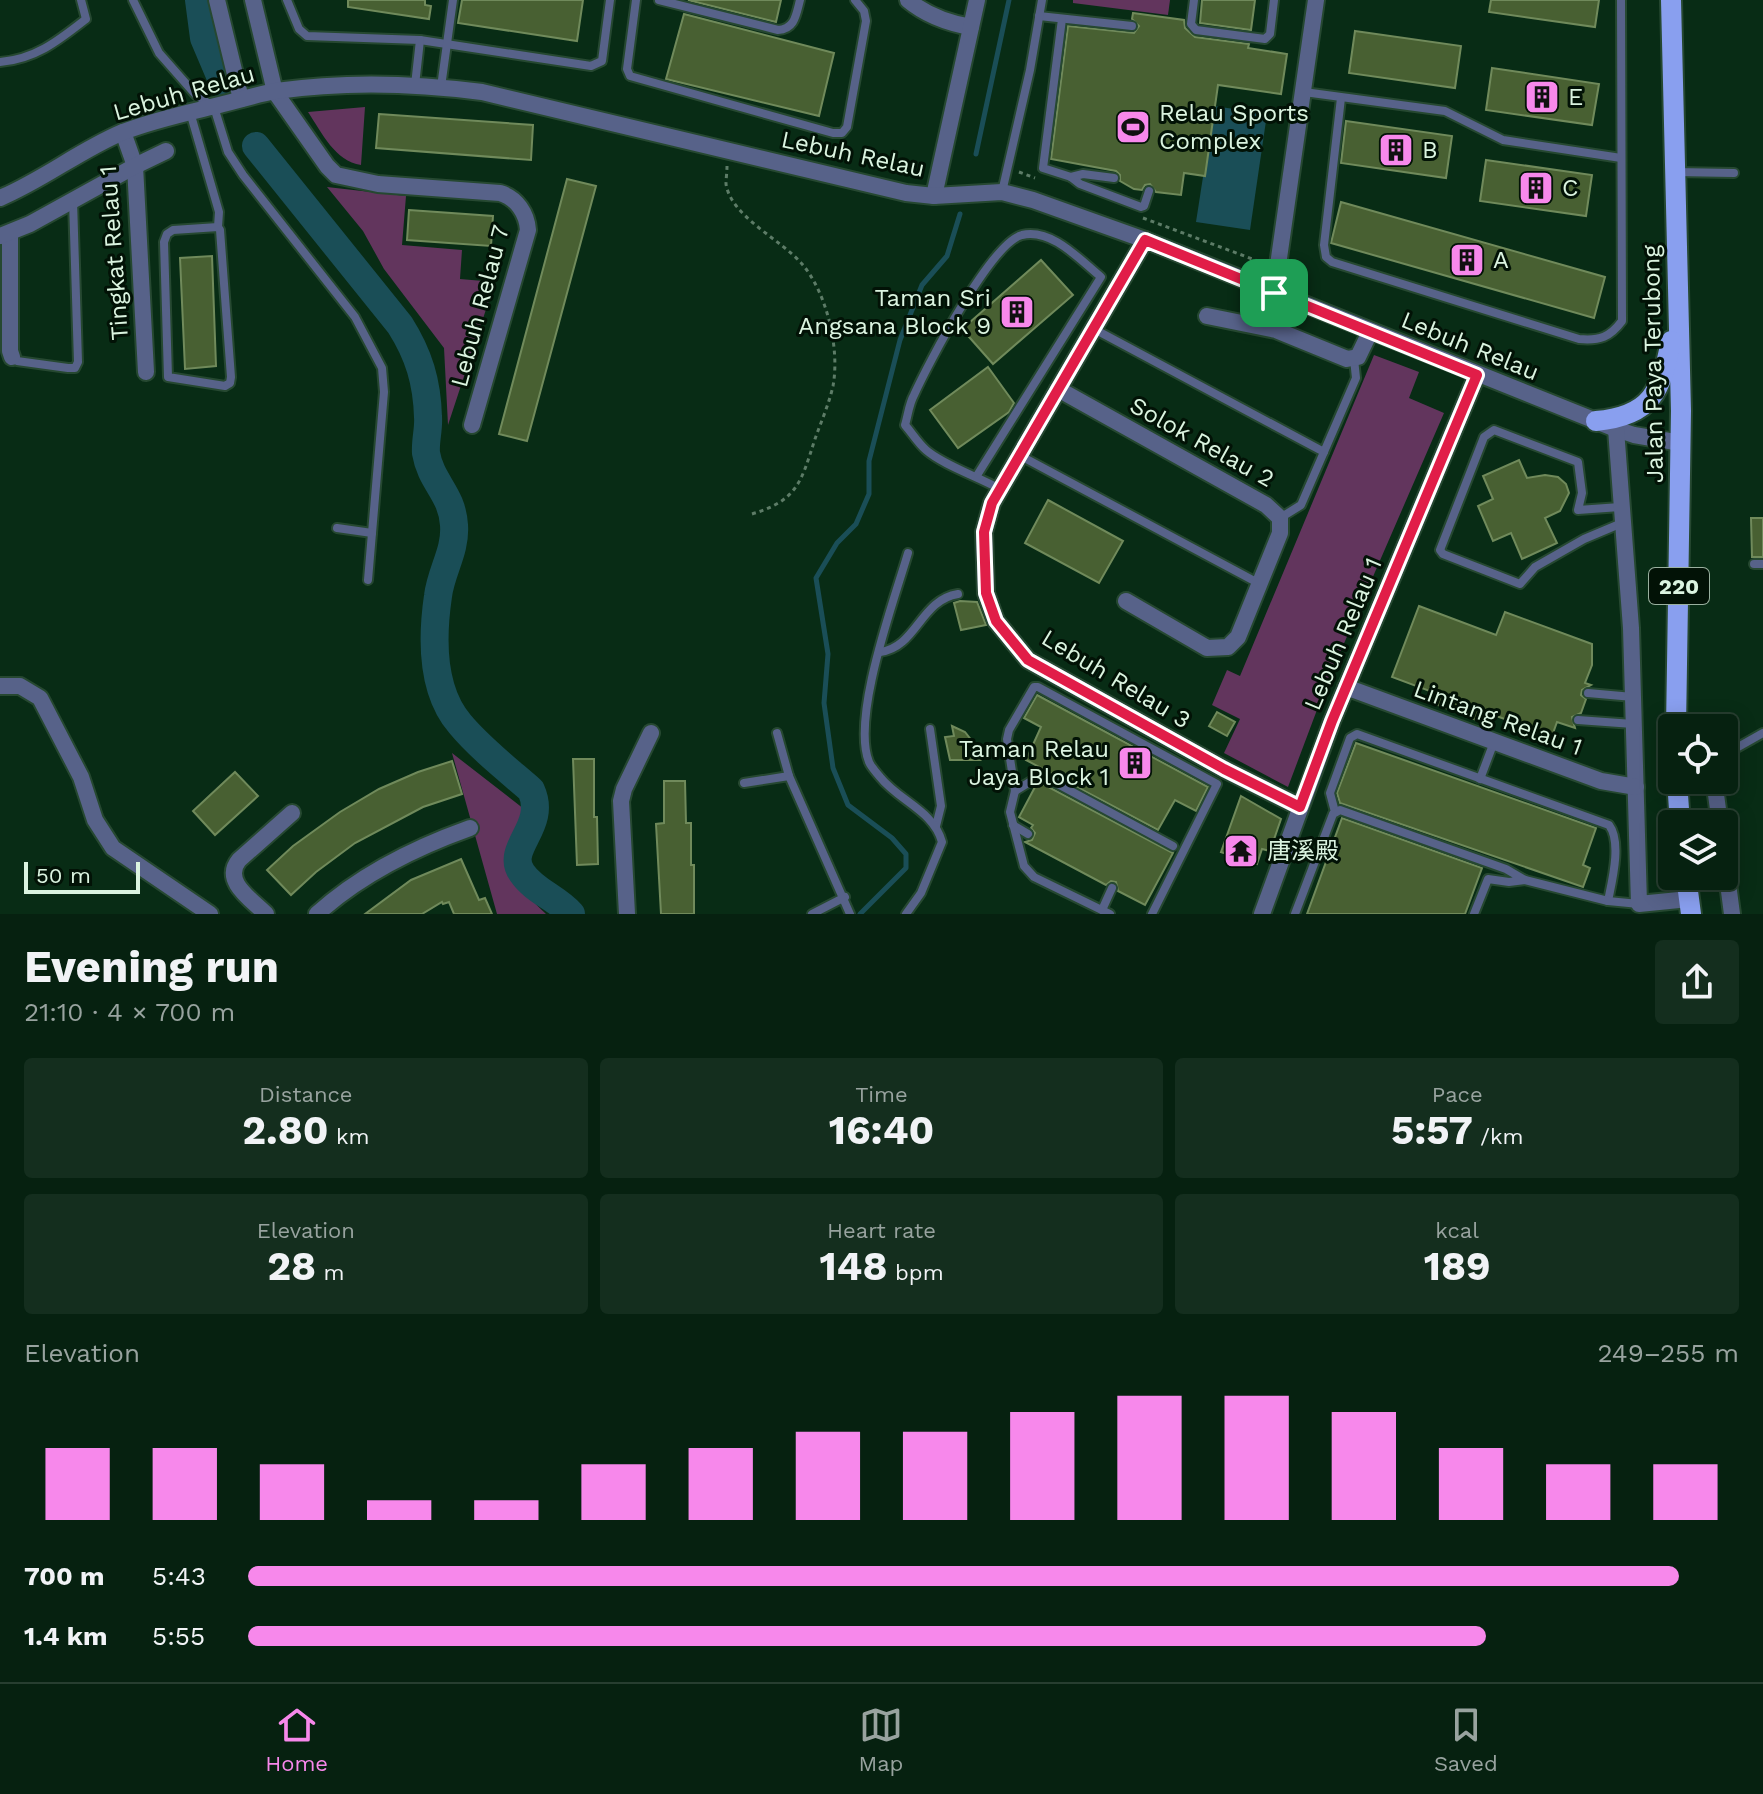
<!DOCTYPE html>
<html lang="en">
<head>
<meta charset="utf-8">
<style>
	body { margin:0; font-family:"Work Sans","Noto Sans SC",sans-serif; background:#142e1e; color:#f1f3f6; height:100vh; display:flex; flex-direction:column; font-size:30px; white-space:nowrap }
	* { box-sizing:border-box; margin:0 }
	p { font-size:26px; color:#98a39f }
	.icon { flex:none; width:44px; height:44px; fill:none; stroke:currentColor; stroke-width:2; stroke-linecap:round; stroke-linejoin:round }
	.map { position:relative; height:914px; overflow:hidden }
	.panel { display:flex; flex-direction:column; background:#062110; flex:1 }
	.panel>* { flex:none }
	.buttons { position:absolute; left:1658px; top:714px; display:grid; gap:16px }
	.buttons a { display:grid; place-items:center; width:80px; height:80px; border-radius:8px; background:#062110; box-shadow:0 4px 20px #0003,0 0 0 2px #273e30; font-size:40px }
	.scale { position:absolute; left:24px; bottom:20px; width:116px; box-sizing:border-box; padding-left:8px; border:4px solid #dbf4e0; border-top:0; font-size:22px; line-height:28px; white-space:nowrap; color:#dbf4e0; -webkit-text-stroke:6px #021206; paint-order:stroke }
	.pin { position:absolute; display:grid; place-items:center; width:68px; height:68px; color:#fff; margin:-34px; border-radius:16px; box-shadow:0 4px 12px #0006 }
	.round { display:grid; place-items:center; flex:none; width:84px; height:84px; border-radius:8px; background:#142e1e }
	.overview { display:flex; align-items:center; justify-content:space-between; height:136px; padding:0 24px }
	h1 { font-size:44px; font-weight:700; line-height:60px }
	.stats { display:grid; grid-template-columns:repeat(3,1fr); gap:12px; height:136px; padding:8px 24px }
	.stats div { display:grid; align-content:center; border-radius:8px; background:#142e1e; text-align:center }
	.stats b { font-size:40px; font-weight:700 }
	.stats small { font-size:22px; font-weight:400 }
	.stats p { font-size:22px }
	.chart { height:224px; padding:16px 24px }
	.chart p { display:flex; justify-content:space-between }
	.chart svg { width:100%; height:144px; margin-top:8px; stroke:#f788eb; stroke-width:6 }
	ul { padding:0 24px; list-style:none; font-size:26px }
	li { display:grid; grid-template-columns:128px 96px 1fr; align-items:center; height:60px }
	li i { height:20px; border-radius:10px; background:#f788eb }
	.tab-bar { display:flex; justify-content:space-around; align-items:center; height:112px; border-top:2px solid #273e30; background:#062110; font-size:22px; color:#98a39f }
	.tab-bar a { display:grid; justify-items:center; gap:4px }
	.tab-bar .current { color:#f788eb }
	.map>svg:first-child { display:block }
</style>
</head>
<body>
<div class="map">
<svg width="1763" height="914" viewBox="0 0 1763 914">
	<rect width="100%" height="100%" fill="#082c15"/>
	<g fill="#62355d">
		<polygon points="1073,0 1170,0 1168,15 1073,3"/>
		<path d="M365,107L361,165C335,161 322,133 308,112Z"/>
		<polygon points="327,187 406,196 402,245 462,250 460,279 495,282 448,425 444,348 384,269 363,231"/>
		<polygon points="1374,355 1419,372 1409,398 1444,413 1329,678 1288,787 1224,753 1240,719 1212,705 1227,670 1240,676"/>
		<path d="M452,753L524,809C499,873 497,865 546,914H497Z"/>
	</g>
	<polygon fill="#1a4e57" points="1214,106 1267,114 1250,230 1196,222"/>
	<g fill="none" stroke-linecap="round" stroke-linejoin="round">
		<g stroke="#1a4e57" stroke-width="5">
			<polyline points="976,154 1009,0"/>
			<polyline points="860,914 906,868 906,854 892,838 848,805 833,768 824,703 828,654 816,578 837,543 856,524 869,494 869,461 900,340 922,285 947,256 960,214"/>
		</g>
		<g stroke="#1a4e57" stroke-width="28">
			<polyline points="199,0 204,38 224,85"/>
			<path d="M256,146L400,325C419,355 427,382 428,417C429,429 425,441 426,453C431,483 452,493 454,525C456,551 441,571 438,596C432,637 431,690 460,724C480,748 507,769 531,790C548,827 504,848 522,873C534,891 557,898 571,914"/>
		</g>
	</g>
	<g fill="#486032" stroke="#708a5b" stroke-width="2">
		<polygon points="348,0 425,0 425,5 431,6 429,19 348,7"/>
		<polygon points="462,0 583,0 577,41 458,23"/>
		<polygon points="688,0 781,0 776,22"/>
		<polygon points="1202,0 1255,0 1251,30 1200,23"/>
		<polygon points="1491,0 1599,0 1595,27 1489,12"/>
		<polygon points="1133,13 1184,20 1185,28 1195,37 1249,44 1248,48 1287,54 1281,94 1218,85 1205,176 1184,173 1181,195 1156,192 1150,184 1145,185 1142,190 1134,189 1120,181 1120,175 1116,171 1051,159 1068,26 1134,33 1139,26 1132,19"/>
		<polygon points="684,14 834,53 819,116 666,79"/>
		<polygon points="1355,31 1461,46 1455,88 1349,73"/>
		<polygon points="1492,68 1599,84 1592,125 1486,110"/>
		<polygon points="379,114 533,125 531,160 376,148"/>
		<polygon points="1346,121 1452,136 1446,178 1341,163"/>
		<polygon points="1486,160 1592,175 1586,216 1480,201"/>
		<polygon points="567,179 596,186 527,441 499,434"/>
		<polygon points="1341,202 1605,277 1594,318 1331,243"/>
		<polygon points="409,210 493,216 491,246 407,240"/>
		<polygon points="212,256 216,366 185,369 180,258"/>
		<polygon points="1041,260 1073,295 993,364 962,329"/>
		<polygon points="988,367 1014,403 1009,412 958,448 930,410"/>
		<polygon points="1519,460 1527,478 1545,475 1558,477 1566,484 1569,493 1560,511 1545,518 1557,543 1522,559 1511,533 1493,541 1478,506 1493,499 1483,476"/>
		<polygon points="1048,500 1123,541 1099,583 1025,543"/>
		<polygon points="1751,518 1763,518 1763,557 1752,557"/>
		<polygon points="960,601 977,602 986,625 961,630 954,603"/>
		<polygon points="1419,606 1496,635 1505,612 1592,644 1592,665 1585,683 1591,685 1582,690 1581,695 1586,699 1581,713 1572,717 1575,728 1557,722 1552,736 1488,713 1484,723 1435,704 1438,694 1392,677"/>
		<polygon points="1037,695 1208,787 1196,811 1175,800 1158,830 1026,760 1041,727 1024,718"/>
		<polygon points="1217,712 1235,722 1227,736 1209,726"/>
		<polygon points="952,726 965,732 972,741 973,750 980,760 950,760 945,737 954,736"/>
		<polygon points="1356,743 1596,828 1583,865 1590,868 1583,887 1340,803 1337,793"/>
		<polygon points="573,759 594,759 594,817 597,817 598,864 577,865"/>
		<polygon points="452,761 462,794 423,807 355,843 316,872 291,895 267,870 293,846 340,812 379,789 418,772"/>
		<polygon points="235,772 258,796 215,835 193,811"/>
		<polygon points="664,781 685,781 686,823 691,823 691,865 694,865 694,914 661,914 656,824 664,823"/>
		<polygon points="1041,783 1173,853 1145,905 1118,891 1116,882 1111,881 1106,885 1025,842 1032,840 1035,833 1031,828 1033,825 1019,817 1035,787"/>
		<polygon points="1241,796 1281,819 1270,851 1262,849 1257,864 1221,852"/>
		<polygon points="1342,818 1482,868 1465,914 1307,914"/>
		<polygon points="461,859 479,900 485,898 492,914 454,914 449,902 443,904 442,902 422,914 365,914 411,880"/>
	</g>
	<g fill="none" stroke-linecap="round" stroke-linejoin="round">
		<g stroke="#264831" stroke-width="12">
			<g id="service">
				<polyline points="133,0 159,53 196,95 214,107 228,152 243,175 355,317 382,368 384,392 368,580"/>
				<polyline points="287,0 299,29 307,36 420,40 591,66 602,61 610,0"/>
				<polyline points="636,0 627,69 630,76 833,133 842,133 847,127 866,21 864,11 855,0"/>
				<path d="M659,0L778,30C795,29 796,15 800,0"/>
				<polyline points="1194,0 1191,24 1196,30 1265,39 1270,34 1274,0"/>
				<polyline points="1039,16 1132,26"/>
				<polyline points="1062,19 1043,168 1071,177 1080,184 1141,207 1144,206 1149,191"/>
				<path d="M0,62C36,59 59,40 86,19L81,0"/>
				<polyline points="415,85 420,40"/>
				<polyline points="441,87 453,0"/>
				<polyline points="1304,92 1445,111 1503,140 1621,158"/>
				<path d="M1341,98L1324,245L1326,257L1332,262L1579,339C1600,341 1610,337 1622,321L1621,0"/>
				<polyline points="190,112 219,212 218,227 220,230 231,377 230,383 225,386 168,377 164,242 167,234 173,230 218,227"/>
				<polyline points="1675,172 1734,173"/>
				<polyline points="1071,177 1083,174 1114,178"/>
				<polyline points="1002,192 1030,70 1042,0"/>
				<polyline points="1094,329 1324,452"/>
				<polyline points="12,357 17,361 68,368 75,368 78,362 73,200"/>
				<polyline points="1019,455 1260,584"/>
				<path d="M976,477L1101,277C1080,260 1052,228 1022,235C991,243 928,364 914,395C909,404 908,415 905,425C912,433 918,443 926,450C943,465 979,477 1000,489"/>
				<polyline points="1620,507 1578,510 1582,493 1578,462 1494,430 1484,437 1440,550 1443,554 1520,584 1535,567 1584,539 1622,523"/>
				<polyline points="1280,518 1301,505 1356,378 1354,359"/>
				<polyline points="337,528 372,533"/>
				<polyline points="1754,564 1763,564"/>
				<path d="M880,652C917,647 920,600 958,594"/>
				<polyline points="1588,693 1633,697"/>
				<polyline points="1578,720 1633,724"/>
				<polyline points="930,729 941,806 936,826"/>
				<polyline points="777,733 789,776 850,914"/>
				<polyline points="1724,755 1763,733"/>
				<polyline points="1480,779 1494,742"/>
				<polyline points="744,783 789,776"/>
				<polyline points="1015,791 1041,775 1173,846"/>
				<path d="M1335,812L1330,793L1350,738L1357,734L1609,825C1622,842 1612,881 1608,901"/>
				<polyline points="1013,825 1028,834"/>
				<polyline points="1525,880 1608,901 1639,904"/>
				<polyline points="1102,910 1112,888"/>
				<polyline points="812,914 845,897"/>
				<path d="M906,914L921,893L942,842C934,811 899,801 880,777C877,773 871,767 869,762C851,717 894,601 908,553"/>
				<polyline points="1110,914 1034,877 1024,866 1010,812 1015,791 1007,739 1009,730 1034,687 1038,687 1217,784 1152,914"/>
				<polyline points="1295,914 1333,814 1340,810 1506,869 1525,880 1509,882 1488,879 1474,914"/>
			</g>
		</g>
		<g stroke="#264831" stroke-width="20">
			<g id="minor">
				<polyline points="217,0 241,99"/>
				<path d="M253,0L275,92L327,166L336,175L378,184L500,193C517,198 527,214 528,230L472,425"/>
				<path d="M908,0C926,15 948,23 971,27"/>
				<polyline points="123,132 135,166 146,372"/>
				<polyline points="934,196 977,0"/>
				<path d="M0,198C43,180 80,150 123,132C151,121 182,114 211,107C233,102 254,95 276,91C345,81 414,83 482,92L906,193L934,196L1002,192L1033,200L1145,240L1616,429L1634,435L1681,443"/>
				<polyline points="10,234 10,351 12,357"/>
				<polyline points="0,236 30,224 135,166 166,151"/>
				<polyline points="1145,240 992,503 984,532 986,593 996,621 1028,660 1224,769 1300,807"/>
				<polyline points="1274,293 1316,0"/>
				<polyline points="1207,316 1276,330 1347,359 1358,357 1370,332"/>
				<polyline points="1058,389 1266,505 1280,518 1280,533 1238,637 1228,647 1207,648 1126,601"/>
				<polyline points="1616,429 1631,628 1639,904 1689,899"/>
				<polyline points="0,686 20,686 40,698 81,777 95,820 113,848 210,914"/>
				<polyline points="1346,687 1601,781 1636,787"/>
				<polyline points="1714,780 1720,824"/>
				<polyline points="1724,853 1732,914"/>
				<path d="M266,914C251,899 222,881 239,860L292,813"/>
				<path d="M317,914C361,874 414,848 470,828"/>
				<polyline points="627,914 621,801 624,789 651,733"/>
				<polyline points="1262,914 1332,721 1477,375"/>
			</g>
		</g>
		<g stroke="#264831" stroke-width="24">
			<g id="primary">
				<polyline points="1671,0 1681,411 1676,728"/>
				<path d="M1596,421C1652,416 1661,391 1671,341"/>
				<polyline points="1677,780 1680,824"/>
				<polyline points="1686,876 1691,914"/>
			</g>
		</g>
		<g stroke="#5d7c67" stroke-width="3" stroke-dasharray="4 4" stroke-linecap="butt">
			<path d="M727,166C727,172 726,179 726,184C731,217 782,240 802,264C827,293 840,349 833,386C829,404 821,422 815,439C801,482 798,500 752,514"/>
			<polyline points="1019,172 1035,178"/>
			<polyline points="1143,218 1263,263"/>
		</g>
		<use href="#service" stroke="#576289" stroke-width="8"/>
		<use href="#minor" stroke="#576289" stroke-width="16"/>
		<use href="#primary" stroke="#899fef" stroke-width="20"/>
	</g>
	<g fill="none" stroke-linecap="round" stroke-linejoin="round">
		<g stroke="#fff" stroke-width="16">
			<polygon id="route" points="1145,240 1477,375 1332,721 1300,807 1224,769 1028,660 996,621 986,593 984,532 992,503"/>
		</g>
		<use href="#route" stroke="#e11d48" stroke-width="10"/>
	</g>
	<defs>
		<g id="building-square" transform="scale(1.8)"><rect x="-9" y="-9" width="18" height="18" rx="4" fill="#f788eb" stroke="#021206"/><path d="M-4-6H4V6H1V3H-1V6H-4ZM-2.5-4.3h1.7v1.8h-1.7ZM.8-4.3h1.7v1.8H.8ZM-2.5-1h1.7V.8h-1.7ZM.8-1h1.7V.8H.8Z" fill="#111"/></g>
		<g id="stadium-square" transform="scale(1.8)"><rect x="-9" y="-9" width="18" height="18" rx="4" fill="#f788eb" stroke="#021206"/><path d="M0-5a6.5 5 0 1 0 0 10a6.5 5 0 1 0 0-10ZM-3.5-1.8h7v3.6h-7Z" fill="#111"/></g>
		<g id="temple-square" transform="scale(1.8)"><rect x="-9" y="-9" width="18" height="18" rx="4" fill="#f788eb" stroke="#021206"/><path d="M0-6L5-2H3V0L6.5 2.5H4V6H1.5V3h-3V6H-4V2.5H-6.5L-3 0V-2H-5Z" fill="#111"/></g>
	</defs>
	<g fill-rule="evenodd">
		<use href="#building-square" x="1542" y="97"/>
		<use href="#stadium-square" x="1133" y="127"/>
		<use href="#building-square" x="1396" y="150"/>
		<use href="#building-square" x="1536" y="188"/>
		<use href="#building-square" x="1467" y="260"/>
		<use href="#building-square" x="1017" y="312"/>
		<use href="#building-square" x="1135" y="763"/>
		<use href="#temple-square" x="1241" y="851"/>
	</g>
	<g text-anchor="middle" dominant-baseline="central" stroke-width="6" stroke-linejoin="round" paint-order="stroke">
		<rect fill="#021206" stroke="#9ab09f" stroke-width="2" x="1649" y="568" width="60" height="36" rx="6"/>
		<g font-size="22" font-weight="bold" fill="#dbf4e0">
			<text x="1679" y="586">220</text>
		</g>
		<g font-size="24" fill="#dbf4e0" stroke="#021206">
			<text transform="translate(184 93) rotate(-16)">Lebuh Relau</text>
			<text transform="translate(853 154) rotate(12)">Lebuh Relau</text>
			<text transform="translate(114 253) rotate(-94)">Tingkat Relau 1</text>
			<text transform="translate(480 306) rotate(-75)">Lebuh Relau 7</text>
			<text transform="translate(1470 346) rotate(22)">Lebuh Relau</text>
			<text transform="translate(1653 364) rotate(-91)">Jalan Paya Terubong</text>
			<text transform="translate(1202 442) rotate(29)">Solok Relau 2</text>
			<text transform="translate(1343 634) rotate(-67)">Lebuh Relau 1</text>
			<text transform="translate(1116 679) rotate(31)">Lebuh Relau 3</text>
			<text transform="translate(1498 718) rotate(20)">Lintang Relau 1</text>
		</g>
		<g font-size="24" fill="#dbf4e0" stroke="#021206" text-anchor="start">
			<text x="1568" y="97">E</text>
			<text x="1159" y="113">Relau Sports<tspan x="1159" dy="28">Complex</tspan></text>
			<text x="1422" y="150">B</text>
			<text x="1562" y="188">C</text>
			<text x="1493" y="260">A</text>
			<text x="991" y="298" text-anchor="end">Taman Sri<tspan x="991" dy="28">Angsana Block 9</tspan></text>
			<text x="1109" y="749" text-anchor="end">Taman Relau<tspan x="1109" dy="28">Jaya Block 1</tspan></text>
			<text x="1267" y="851">唐溪殿</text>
		</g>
	</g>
</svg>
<div class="buttons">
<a><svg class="icon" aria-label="locate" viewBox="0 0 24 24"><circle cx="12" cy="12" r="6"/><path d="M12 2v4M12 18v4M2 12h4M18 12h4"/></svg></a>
<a><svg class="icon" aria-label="layers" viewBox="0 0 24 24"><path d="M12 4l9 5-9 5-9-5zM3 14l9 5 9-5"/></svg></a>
</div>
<div class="scale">50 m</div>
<div class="pin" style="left:1274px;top:293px;background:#1e9e55"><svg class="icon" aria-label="arrive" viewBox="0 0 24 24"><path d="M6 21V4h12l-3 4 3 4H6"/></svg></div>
</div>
<section class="panel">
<div class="overview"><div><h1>Evening run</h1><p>21:10 · 4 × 700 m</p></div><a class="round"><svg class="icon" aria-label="share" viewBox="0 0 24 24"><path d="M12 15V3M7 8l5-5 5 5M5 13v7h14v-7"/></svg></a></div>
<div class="stats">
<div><p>Distance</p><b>2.80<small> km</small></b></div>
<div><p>Time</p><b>16:40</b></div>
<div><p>Pace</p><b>5:57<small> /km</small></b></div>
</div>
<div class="stats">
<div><p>Elevation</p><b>28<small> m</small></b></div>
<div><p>Heart rate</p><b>148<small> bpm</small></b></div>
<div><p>kcal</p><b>189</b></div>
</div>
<div class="chart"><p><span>Elevation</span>249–255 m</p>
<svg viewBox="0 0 160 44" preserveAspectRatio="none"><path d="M5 44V22M15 44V22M25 44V27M35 44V38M45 44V38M55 44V27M65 44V22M75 44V17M85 44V17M95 44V11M105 44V6M115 44V6M125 44V11M135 44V22M145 44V27M155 44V27"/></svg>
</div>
<ul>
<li><b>700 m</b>5:43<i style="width:96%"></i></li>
<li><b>1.4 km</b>5:55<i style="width:83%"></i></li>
</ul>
</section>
<nav class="tab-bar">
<a class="current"><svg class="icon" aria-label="home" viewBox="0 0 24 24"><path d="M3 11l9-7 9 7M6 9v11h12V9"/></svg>Home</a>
<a><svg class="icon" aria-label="map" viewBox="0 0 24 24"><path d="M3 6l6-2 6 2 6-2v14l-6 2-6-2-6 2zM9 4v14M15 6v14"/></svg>Map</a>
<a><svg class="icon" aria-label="saved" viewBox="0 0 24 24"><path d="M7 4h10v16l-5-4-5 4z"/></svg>Saved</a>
</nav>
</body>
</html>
